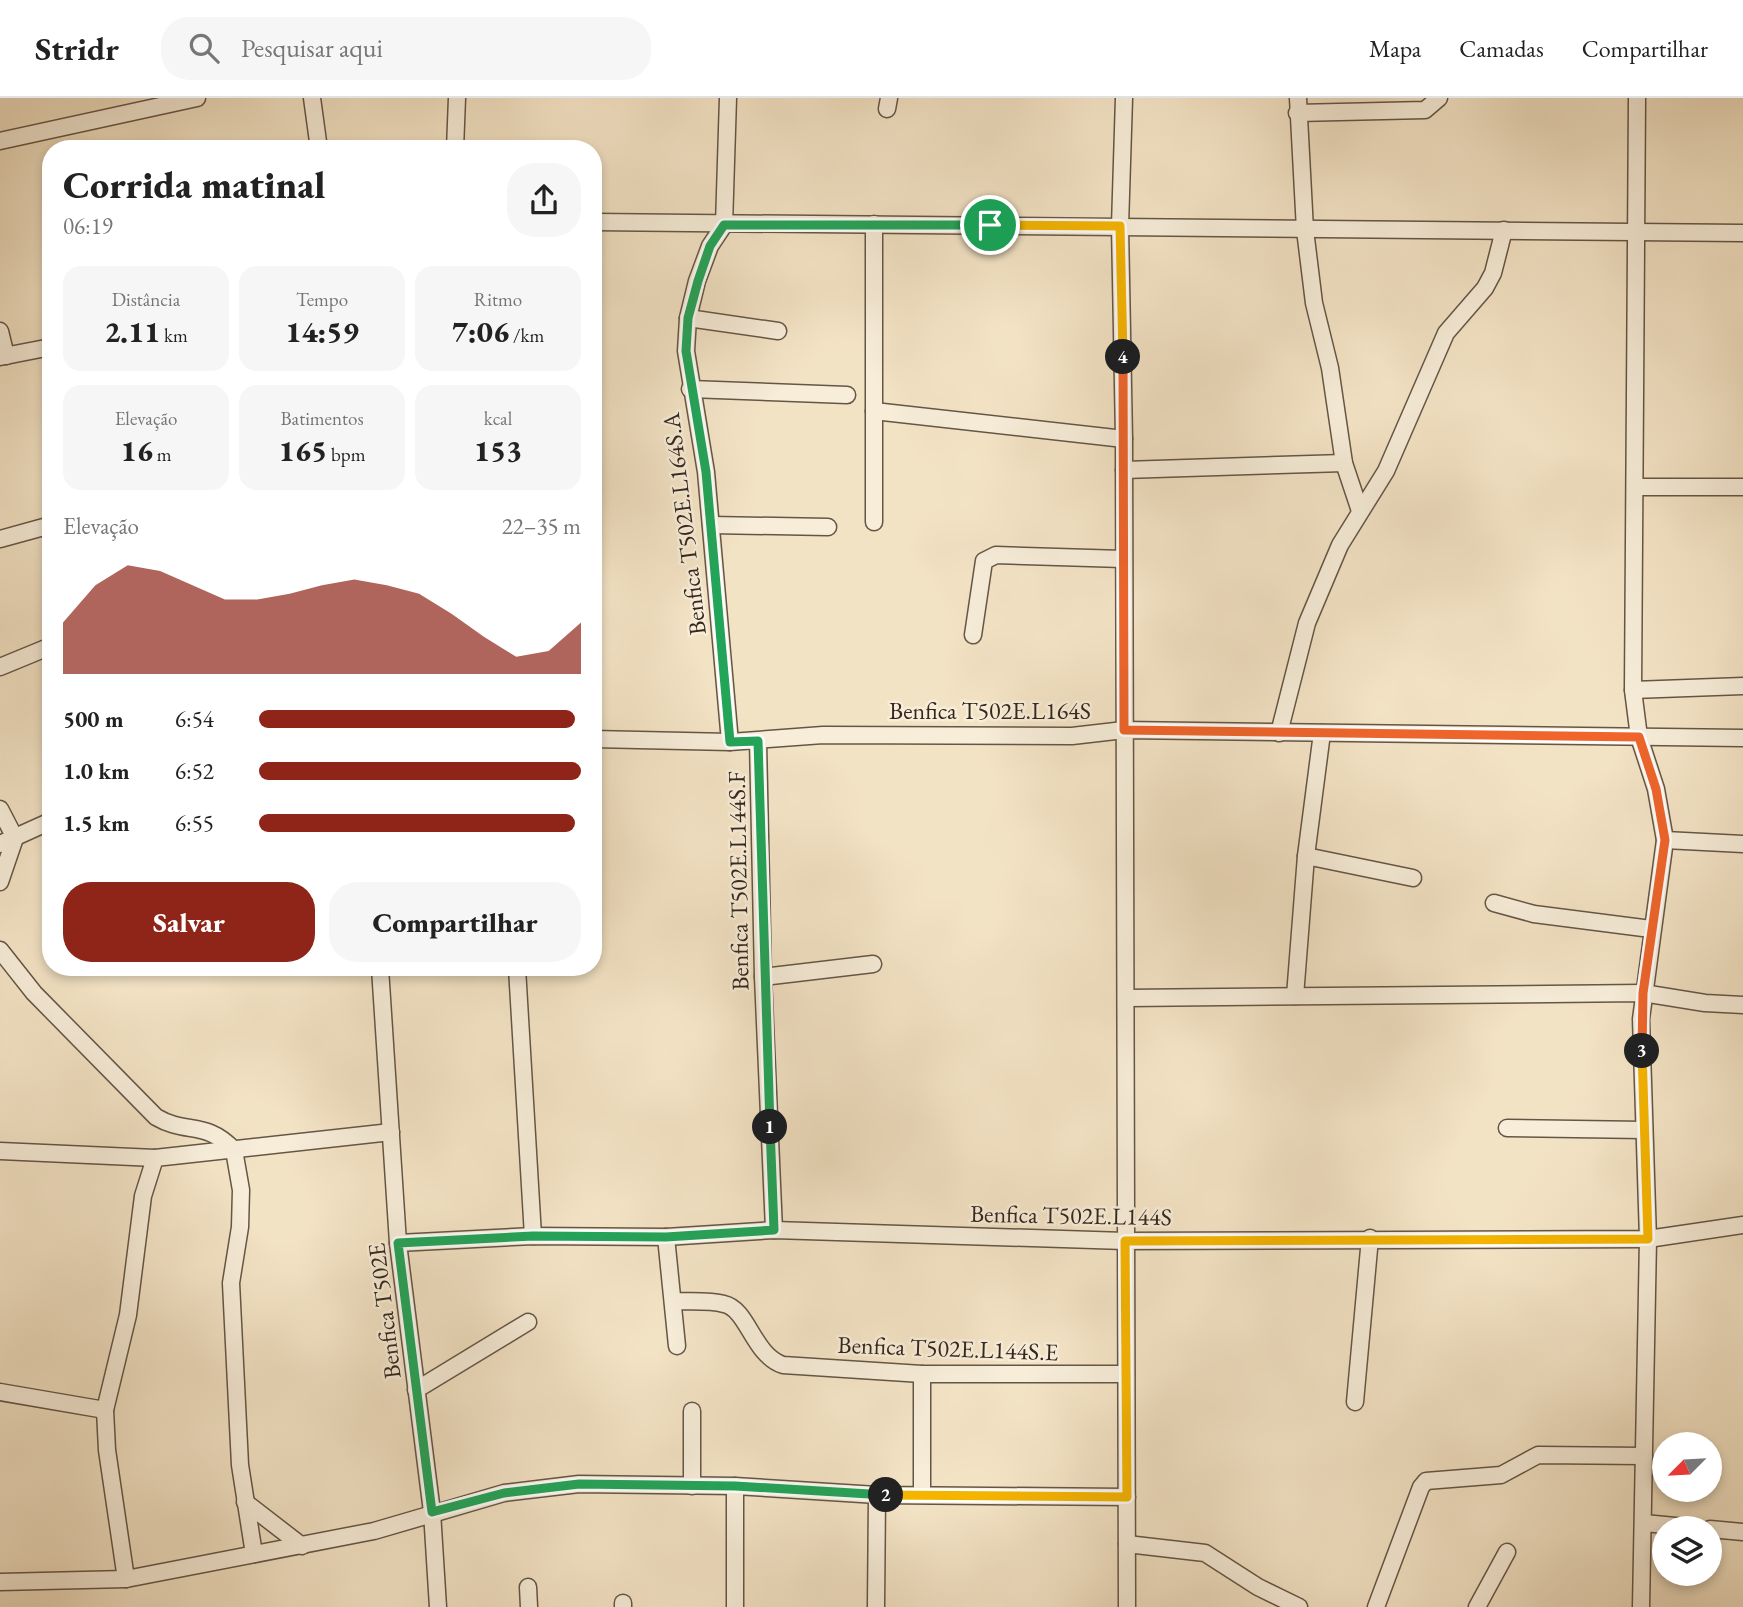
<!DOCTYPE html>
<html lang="pt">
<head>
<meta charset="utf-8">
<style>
	body { margin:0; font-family:"EB Garamond",serif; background:#f6f6f6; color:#222; height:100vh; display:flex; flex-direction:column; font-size:26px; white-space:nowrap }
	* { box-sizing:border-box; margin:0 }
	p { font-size:23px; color:#767676 }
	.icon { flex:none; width:38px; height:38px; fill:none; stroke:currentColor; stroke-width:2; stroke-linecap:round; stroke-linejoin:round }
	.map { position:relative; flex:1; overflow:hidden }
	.sheet { position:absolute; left:42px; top:42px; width:560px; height:836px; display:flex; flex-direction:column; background:#fff; border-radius:28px; box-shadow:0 4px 10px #0003 }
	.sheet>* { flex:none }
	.needle { width:46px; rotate:246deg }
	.controls { position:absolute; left:1652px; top:1334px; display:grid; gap:14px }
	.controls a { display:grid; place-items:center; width:70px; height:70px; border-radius:50%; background:#fff; box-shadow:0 4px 10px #0003; font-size:35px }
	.pin { position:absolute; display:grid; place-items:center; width:60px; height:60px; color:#fff; margin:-30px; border:4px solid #fff; border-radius:50%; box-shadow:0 2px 7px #0007 }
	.km { position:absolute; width:35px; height:35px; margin:-18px; border-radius:50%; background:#222; color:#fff; font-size:19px; line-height:35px; text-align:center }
	.round { display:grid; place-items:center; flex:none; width:74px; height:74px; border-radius:28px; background:#f6f6f6 }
	.head { display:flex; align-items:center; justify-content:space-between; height:119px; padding:0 21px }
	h1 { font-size:38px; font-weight:800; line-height:52px }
	.metrics { display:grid; grid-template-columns:repeat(3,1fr); gap:10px; height:119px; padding:7px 21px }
	.metrics div { display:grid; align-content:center; border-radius:18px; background:#f6f6f6; text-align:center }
	.metrics b { font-size:30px; font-weight:800 }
	.metrics small { font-size:19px; font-weight:400 }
	.metrics p { font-size:19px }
	.chart { height:196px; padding:14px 21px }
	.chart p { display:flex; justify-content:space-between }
	.chart svg { width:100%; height:126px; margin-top:7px; fill:#8f2418; opacity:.7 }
	.action { display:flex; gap:14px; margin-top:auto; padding:14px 21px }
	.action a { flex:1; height:80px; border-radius:28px; background:#8f2418; color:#fff; font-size:28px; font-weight:800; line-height:80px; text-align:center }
	.action a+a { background:#f6f6f6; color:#222 }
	ul { padding:0 21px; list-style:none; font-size:23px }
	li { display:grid; grid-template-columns:112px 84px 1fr; align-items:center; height:52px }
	li i { height:18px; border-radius:9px; background:#8f2418 }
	header { display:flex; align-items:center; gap:42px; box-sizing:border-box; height:98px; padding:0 35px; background:#fff; border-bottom:2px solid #e0e0e0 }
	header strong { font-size:33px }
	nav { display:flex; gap:38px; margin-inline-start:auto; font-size:24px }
	.search { width:490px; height:63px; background:#f6f6f6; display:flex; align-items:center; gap:18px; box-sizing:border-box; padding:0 24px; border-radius:28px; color:#767676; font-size:26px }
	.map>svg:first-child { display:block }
</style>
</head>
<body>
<header>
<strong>Stridr</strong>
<div class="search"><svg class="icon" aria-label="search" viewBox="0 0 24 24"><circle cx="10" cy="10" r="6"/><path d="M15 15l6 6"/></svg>Pesquisar aqui</div>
<nav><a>Mapa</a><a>Camadas</a><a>Compartilhar</a></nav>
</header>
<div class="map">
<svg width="1743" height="1509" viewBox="0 0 1743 1509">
	<rect width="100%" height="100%" fill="#f3e3c5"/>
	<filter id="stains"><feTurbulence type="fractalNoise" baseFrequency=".00286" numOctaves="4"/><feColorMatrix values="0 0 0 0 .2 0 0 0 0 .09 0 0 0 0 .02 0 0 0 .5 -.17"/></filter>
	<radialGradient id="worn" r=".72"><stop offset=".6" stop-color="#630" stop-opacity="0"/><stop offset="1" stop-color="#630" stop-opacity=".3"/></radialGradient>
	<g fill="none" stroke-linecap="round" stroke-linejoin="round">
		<g stroke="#645646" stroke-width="19">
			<g id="minor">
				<polyline points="312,0 319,51"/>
				<polyline points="728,0 724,127 710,148 697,183 688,220 686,253 706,374 730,644"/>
				<polyline points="1124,0 1120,128 1124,341 1127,1509"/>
				<polyline points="1298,0 1305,132 1314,205 1330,270 1344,365 1360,413"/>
				<polyline points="1637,0 1633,592 1639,639 1656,691 1665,742 1641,921 1648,1141 1641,1509"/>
				<polyline points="887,11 889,0"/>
				<polyline points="1297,15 1425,12 1439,0"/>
				<polyline points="0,43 197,0"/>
				<polyline points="455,51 457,0"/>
				<polyline points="593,124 1743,135"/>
				<polyline points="688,220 778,233"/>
				<polyline points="0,233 6,258"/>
				<polyline points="0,259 51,249"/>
				<polyline points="690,291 847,297"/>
				<polyline points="874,313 1124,341"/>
				<polyline points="1124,372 1344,365"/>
				<polyline points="1635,389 1743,389"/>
				<polyline points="874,424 874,126"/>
				<polyline points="711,427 828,429"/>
				<polyline points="0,441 51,427"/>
				<polyline points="973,537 984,463 996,457 1123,461"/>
				<polyline points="0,569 51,548"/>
				<polyline points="1633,592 1743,588"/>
				<polyline points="1279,635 1307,525 1340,447 1386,373 1446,235 1485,190 1493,175 1504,132"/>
				<polyline points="593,641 730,644 823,637 1072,638 1124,632 1743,640"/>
				<polyline points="758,643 763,879 774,1132"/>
				<polyline points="0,711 15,740 0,784"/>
				<polyline points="1665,742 1743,746"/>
				<polyline points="0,746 51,723"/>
				<polyline points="1306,758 1322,635"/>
				<polyline points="1494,805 1534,816 1651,831"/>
				<path d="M0,852L34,895L156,1019C186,1037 206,1022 234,1052L241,1092L240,1129L231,1185L240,1367L254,1456"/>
				<polyline points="380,870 398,1145 432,1414 438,1509"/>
				<polyline points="517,870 533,1138"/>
				<polyline points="763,879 873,866"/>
				<polyline points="1295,898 1306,758 1413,780"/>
				<polyline points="1127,900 1643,895 1705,905 1743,907"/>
				<polyline points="1507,1030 1644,1032"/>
				<polyline points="0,1053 155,1060"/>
				<polyline points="666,1139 677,1248"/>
				<polyline points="398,1145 533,1138 666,1139 774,1132 1125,1143 1648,1141 1743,1127"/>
				<path d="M675,1203C691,1204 709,1202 724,1206C748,1211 753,1257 783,1267L922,1276H1126"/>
				<polyline points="416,1292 528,1224"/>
				<polyline points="0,1294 105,1312"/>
				<polyline points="1355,1304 1370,1140"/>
				<polyline points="692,1313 692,1388"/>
				<polyline points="922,1396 922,1276"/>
				<polyline points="245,1404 302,1448"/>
				<polyline points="1644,1425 1696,1430"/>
				<polyline points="1710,1431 1743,1434"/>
				<polyline points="1127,1446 1205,1455 1258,1489 1299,1509"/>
				<polyline points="126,1481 107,1352 105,1312 128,1217 143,1098 155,1060 391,1034"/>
				<polyline points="0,1484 126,1481 374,1433 504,1395 579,1386 735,1388 877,1397 1127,1399"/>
				<polyline points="528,1489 529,1509"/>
				<polyline points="623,1509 623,1505"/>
				<polyline points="735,1509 735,1388"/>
				<polyline points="876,1509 877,1397"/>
				<polyline points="1376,1509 1421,1389 1426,1383 1501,1377 1538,1357 1644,1358"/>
				<polyline points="1477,1509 1507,1454"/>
			</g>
		</g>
		<use href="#minor" stroke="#f7edd9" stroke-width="16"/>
	</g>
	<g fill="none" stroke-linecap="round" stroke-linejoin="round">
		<g stroke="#fff" stroke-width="14">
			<polyline id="split-1" points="770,1029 758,643 730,644 706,374 686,253 688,220 698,183 710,148 724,127 990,127"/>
		</g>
		<g stroke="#fff" stroke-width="14">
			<polyline id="split-2" points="770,1029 774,1132 666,1139 533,1138 398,1145 432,1414 504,1395 579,1386 735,1388 886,1397"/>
		</g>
		<g stroke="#fff" stroke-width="14">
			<polyline id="split-3" points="886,1397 1127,1399 1125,1143 1648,1141 1642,953"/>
		</g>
		<g stroke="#fff" stroke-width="14">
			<polyline id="split-4" points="1123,259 1124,632 1639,639 1656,691 1665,742 1643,895 1642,953"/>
		</g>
		<g stroke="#fff" stroke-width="14">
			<polyline id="split-5" points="990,127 1120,128 1123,259"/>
		</g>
		<use href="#split-1" stroke="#22a559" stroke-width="9"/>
		<use href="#split-2" stroke="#22a559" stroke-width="9"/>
		<use href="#split-3" stroke="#f5b400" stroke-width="9"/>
		<use href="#split-4" stroke="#f0652b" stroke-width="9"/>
		<use href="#split-5" stroke="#f5b400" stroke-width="9"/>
	</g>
	<g text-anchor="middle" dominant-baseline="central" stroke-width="5" stroke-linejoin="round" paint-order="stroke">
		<g font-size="24" fill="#35271c" stroke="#f7edd9">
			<text transform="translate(684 426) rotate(-97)">Benfica T502E.L164S.A</text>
			<text x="990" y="612">Benfica T502E.L164S</text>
			<text transform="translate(738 783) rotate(-91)">Benfica T502E.L144S.F</text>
			<text transform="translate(1071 1117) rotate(1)">Benfica T502E.L144S</text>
			<text transform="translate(384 1213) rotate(-97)">Benfica T502E</text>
			<text transform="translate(948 1250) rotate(2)">Benfica T502E.L144S.E</text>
		</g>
	</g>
	<rect width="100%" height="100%" filter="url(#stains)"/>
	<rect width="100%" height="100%" fill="url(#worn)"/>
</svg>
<div class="controls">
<a><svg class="needle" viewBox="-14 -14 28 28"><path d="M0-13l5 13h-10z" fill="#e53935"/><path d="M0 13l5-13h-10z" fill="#767676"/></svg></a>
<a><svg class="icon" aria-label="layers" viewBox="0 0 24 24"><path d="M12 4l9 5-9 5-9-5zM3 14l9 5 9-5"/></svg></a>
</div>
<div class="pin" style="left:990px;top:127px;background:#1e9e55"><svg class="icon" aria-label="arrive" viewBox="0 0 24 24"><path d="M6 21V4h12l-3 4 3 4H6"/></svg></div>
<b class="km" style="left:770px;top:1029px">1</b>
<b class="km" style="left:886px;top:1397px">2</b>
<b class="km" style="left:1642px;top:953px">3</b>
<b class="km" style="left:1123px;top:259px">4</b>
<section class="sheet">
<div class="head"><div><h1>Corrida matinal</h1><p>06:19</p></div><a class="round"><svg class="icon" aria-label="share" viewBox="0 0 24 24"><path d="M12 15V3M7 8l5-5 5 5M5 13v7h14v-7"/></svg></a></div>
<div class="metrics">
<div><p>Distância</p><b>2.11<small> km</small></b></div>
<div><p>Tempo</p><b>14:59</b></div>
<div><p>Ritmo</p><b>7:06<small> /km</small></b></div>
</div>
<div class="metrics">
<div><p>Elevação</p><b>16<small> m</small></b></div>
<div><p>Batimentos</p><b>165<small> bpm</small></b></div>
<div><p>kcal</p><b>153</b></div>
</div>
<div class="chart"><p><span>Elevação</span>22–35 m</p>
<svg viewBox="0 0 160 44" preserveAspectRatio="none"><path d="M0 44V26L10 13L20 6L30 8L40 13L50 18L60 18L70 16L80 13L90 11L100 13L110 16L120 23L130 31L140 38L150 36L160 26V44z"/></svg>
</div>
<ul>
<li><b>500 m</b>6:54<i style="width:98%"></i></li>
<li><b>1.0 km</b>6:52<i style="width:100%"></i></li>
<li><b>1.5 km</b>6:55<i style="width:98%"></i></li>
</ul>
<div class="action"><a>Salvar</a><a>Compartilhar</a></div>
</section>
</div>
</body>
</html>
